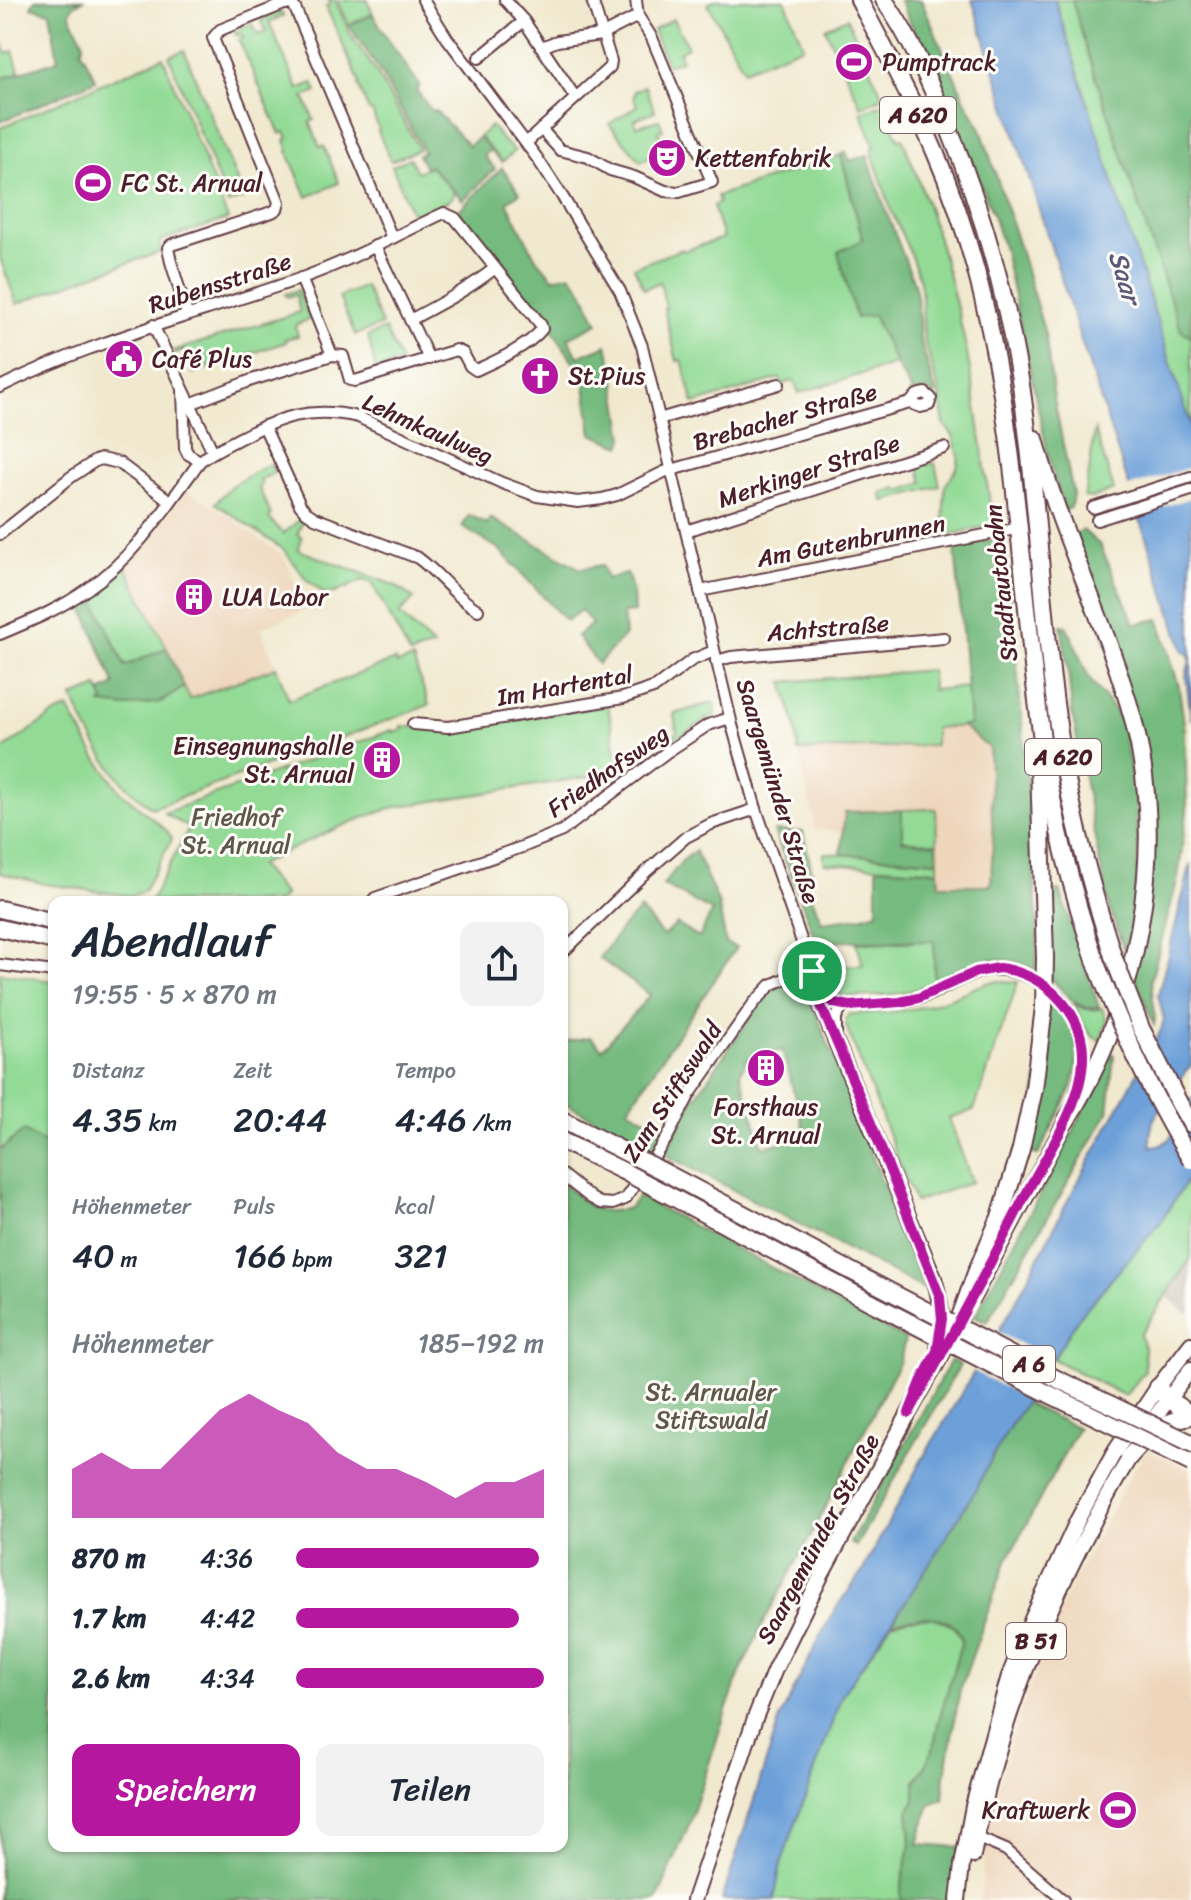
<!DOCTYPE html>
<html lang="de">
<head>
<meta charset="utf-8">
<style>
	body { margin:0; font-family:Sriracha,sans-serif; background:#f2f2f3; color:#1f2937; height:100vh; display:flex; flex-direction:column; font-size:30px; white-space:nowrap }
	* { box-sizing:border-box; margin:0 }
	p { font-size:26px; color:#747a83 }
	.icon { flex:none; width:44px; height:44px; fill:none; stroke:currentColor; stroke-width:2; stroke-linecap:round; stroke-linejoin:round }
	.map { position:relative; flex:1; overflow:hidden }
	.panel { position:absolute; left:48px; top:896px; width:520px; height:956px; display:flex; flex-direction:column; background:#fff; border-radius:16px; box-shadow:0 2px 6px #0004 }
	.panel>* { flex:none }
	.pin { position:absolute; display:grid; place-items:center; width:68px; height:68px; color:#fff; margin:-34px; border:4px solid #fff; border-radius:50%; box-shadow:0 2px 8px #0007 }
	.round { display:grid; place-items:center; flex:none; width:84px; height:84px; border-radius:16px; background:#f2f2f3 }
	.overview { display:flex; align-items:center; justify-content:space-between; height:136px; padding:0 24px }
	h1 { font-size:44px; font-weight:600; line-height:60px }
	.metrics { display:grid; grid-template-columns:repeat(3,1fr); gap:12px; height:136px; padding:8px 24px }
	.metrics div { display:grid; align-content:center }
	.metrics b { font-size:34px; font-weight:600 }
	.metrics small { font-size:22px; font-weight:400 }
	.metrics p { font-size:22px }
	.chart { height:224px; padding:16px 24px }
	.chart p { display:flex; justify-content:space-between }
	.chart svg { width:100%; height:144px; margin-top:8px; fill:#b5179e; opacity:.7 }
	.primary-button { display:flex; gap:16px; margin-top:auto; padding:16px 24px }
	.primary-button a { flex:1; height:92px; border-radius:16px; background:#b5179e; color:#fff; font-size:32px; font-weight:600; line-height:92px; text-align:center }
	.primary-button a+a { background:#f2f2f3; color:#1f2937 }
	ul { padding:0 24px; list-style:none; font-size:26px }
	li { display:grid; grid-template-columns:128px 96px 1fr; align-items:center; height:60px }
	li i { height:20px; border-radius:10px; background:#b5179e }
	.map>svg:first-child { display:block }
</style>
</head>
<body>
<div class="map">
<svg width="1191" height="1900" viewBox="0 0 1191 1900">
	<rect width="100%" height="100%" fill="#fdfcf7"/>
	<filter id="ink" filterUnits="userSpaceOnUse"><feTurbulence type="fractalNoise" baseFrequency=".0125" numOctaves="2"/><feDisplacementMap in="SourceGraphic" scale="16" xChannelSelector="R" yChannelSelector="G"/><feConvolveMatrix kernelMatrix="1 2 1 2 8 2 1 2 1" color-interpolation-filters="sRGB"/></filter>
	<filter id="wash" filterUnits="userSpaceOnUse"><feTurbulence type="fractalNoise" baseFrequency=".006" numOctaves="4" result="noise"/><feDisplacementMap in="SourceGraphic" scale="32" xChannelSelector="R" yChannelSelector="G"/><feGaussianBlur stdDeviation="1.8" result="paint"/><feColorMatrix in="noise" values="0 0 0 0 0 0 0 0 0 0 0 0 0 0 0 0 0 1.4 0 .05"/><feComposite in="paint" operator="in"/></filter>
	<g filter="url(#wash)">
		<rect width="100%" height="100%" fill="#f1e9cf"/>
		<g fill="#eed6bb">
			<polygon points="186,490 226,515 282,555 288,565 306,610 261,628 276,667 190,699 156,625 125,566 154,533"/>
			<polygon points="962,726 989,747 993,837 991,885 939,885 936,809 845,812 843,832 814,829 813,816 798,751 935,745 935,727"/>
			<polygon points="1146,1450 1191,1470 1191,1900 980,1900 988,1823 1017,1720 1065,1597 1133,1469"/>
		</g>
		<polygon fill="#ccc2b9" points="1191,1258 1191,1310 1188,1314 1166,1296"/>
		<g fill="#92da95" stroke="#6e7c60" stroke-width="2">
			<polygon points="329,0 335,0 351,35 378,75 419,149 391,161 378,131 379,130 372,111 369,111 358,85 360,83 326,7 330,5"/>
			<polygon points="338,0 369,0 367,1 373,14 349,25"/>
			<polygon points="714,0 785,0 803,46 744,70 708,4"/>
			<polygon points="1055,0 1191,0 1191,427"/>
			<polygon points="281,12 283,16 269,22 298,89 313,83 317,92 304,97 314,120 310,122 320,147 324,146 339,183 307,197 288,153 289,152 285,140 288,138 285,132 280,134 239,40 243,38 241,34 236,35 234,31 252,23 258,35 266,32 261,20"/>
			<polygon points="847,18 883,97 861,107 825,28"/>
			<polygon points="673,19 688,47 679,52 681,60 667,65 653,30"/>
			<polygon points="0,33 6,53 13,51 20,74 0,79"/>
			<polygon points="184,50 244,198 228,204 169,56"/>
			<polygon points="163,57 228,219 159,241 161,252 98,273 17,304 0,258 0,128"/>
			<polygon points="645,86 655,111 634,120 637,126 659,120 663,130 658,132 664,146 641,162 609,124 637,106 633,95 635,94 634,91"/>
			<path d="M885,103L898,139L902,138C929,202 950,274 965,343C977,403 984,464 993,525L948,535L944,534L943,529L945,486L957,468L959,456L953,436L944,424L938,387L924,339L922,296L920,281L910,253L891,210L871,149L875,147L861,112Z"/>
			<polygon points="491,126 501,139 515,151 502,162 479,137"/>
			<polygon points="841,155 863,241 838,252 856,317 873,315 896,364 799,393 794,381 782,384 780,378 694,404 682,360 677,361 664,309 666,308 660,282 644,289 634,267 682,249 683,251 723,238 713,206 719,203 717,196"/>
			<polygon points="410,158 417,172 430,166 453,191 453,197 448,201 413,217 392,166"/>
			<polygon points="365,286 382,325 355,335 339,297"/>
			<polygon points="298,290 310,319 295,325 298,336 285,339 286,342 193,373 183,350 174,354 173,351 300,312 296,295 287,297 285,294"/>
			<polygon points="385,329 401,362 376,370 368,336"/>
			<path d="M1095,430L1114,490L1091,498L1084,497C1091,473 1090,453 1095,430Z"/>
			<polygon points="926,460 928,465 935,463 940,486 884,501 881,494 897,488 899,491 923,483 917,462"/>
			<polygon points="270,464 274,473 260,480 262,485 259,488 271,515 269,518 283,534 300,519 303,521 297,535 302,537 298,550 394,585 414,599 399,614 433,646 410,655 372,583 363,580 335,593 323,593 307,580 284,550 215,503 231,486"/>
			<polygon points="125,566 167,648 125,666 91,595"/>
			<path d="M413,659L429,705L153,808C117,786 88,736 73,697L98,687L104,702L126,707L163,701L184,687L190,699L276,667L289,700L395,660L397,664Z"/>
			<polygon points="931,670 932,690 968,687 970,726 935,728 935,745 798,751 796,727 783,682"/>
			<polygon points="714,702 716,712 715,714 669,743 667,739 677,733 674,714"/>
			<path d="M608,705L619,772L396,807C347,821 304,843 259,865L285,895L278,902H150L189,828L164,813L392,730L393,732L403,729L402,726L448,730Z"/>
			<polygon points="68,708 95,756 120,791 167,831 172,839 144,891 131,896 45,884 0,873 0,751 53,715"/>
			<polygon points="936,809 937,844 902,840 902,810"/>
			<polygon points="824,853 938,861 938,871 824,863"/>
			<path d="M934,941V981C907,997 872,997 841,996L827,966L863,965L857,943Z"/>
			<polygon points="0,973 54,981 54,1149 24,1131 0,1150"/>
			<path d="M994,981L1018,982L974,1110L949,1118L972,1182L915,1202L846,1025V1019L849,1014C880,1013 910,1012 939,1002C958,996 975,986 994,981Z"/>
			<path d="M1074,1004C1084,1009 1090,1012 1102,1008L1107,1022L1100,1041C1083,1032 1083,1020 1074,1004Z"/>
			<polygon points="1187,1180 1191,1186 1191,1258 1140,1335 1144,1348 1145,1371 1125,1396 1053,1359 1079,1317 1160,1223"/>
			<polygon points="933,1617 955,1627 962,1640 938,1724 934,1747 925,1767 915,1781 915,1800 908,1811 911,1842 901,1887 901,1900 774,1900 781,1864 842,1695 892,1623 908,1619"/>
		</g>
		<g fill="#75ba7e" stroke="#606c54" stroke-width="2" fill-rule="evenodd">
			<path d="M35,0H83C76,4 70,6 70,15L84,43L81,50L96,80L0,122V79L58,60L50,12L31,7Z"/>
			<polygon points="899,0 921,0 965,100 981,129 1019,246 1045,334 1054,399 1073,494 1071,507 1064,511 1049,459 1004,250 993,215 940,81"/>
			<polygon points="1072,0 1191,0 1191,336 1181,331 1085,45"/>
			<polygon points="373,14 387,38 420,86 416,90 431,110 437,112 469,146 479,137 502,162 490,150 484,156 495,169 463,200 430,166 425,168 418,155 424,152 381,73 349,25"/>
			<polygon points="846,152 850,161 867,155 886,211 914,283 917,297 920,339 936,394 933,395 926,390 912,392 896,364 873,315 856,318 838,252 863,240 841,155"/>
			<polygon points="502,168 520,193 507,202 535,257 553,278 570,274 581,288 598,323 568,338 578,357 607,345 612,363 624,438 621,446 592,434 584,378 549,325 457,212"/>
			<polygon points="469,515 487,524 490,518 581,569 602,565 607,579 627,573 633,592 634,612 623,613 625,635 598,664 577,636 592,624 581,610 566,621 499,549 462,527"/>
			<polygon points="1083,530 1100,545 1135,624 1159,619 1179,687 1185,731 1187,811 1178,878 1151,980 1155,1019 1154,1025 1135,977 1152,798 1074,535"/>
			<path d="M1005,537L1027,777L1038,931L1036,970C996,950 972,961 934,981V941H847L817,943L774,831L803,832L812,872L805,881L822,922L861,917L877,912V867L938,871L939,885H991L993,837L989,748L962,726L970,725L955,547Z"/>
			<polygon points="95,601 125,666 167,648 184,687 160,702 126,707 101,704 104,702 100,692 115,685 83,608"/>
			<path d="M1061,625L1066,626C1077,643 1080,665 1092,682C1101,695 1114,706 1121,722C1124,731 1125,742 1127,752C1142,817 1142,888 1125,953L1109,907L1097,849L1072,712L1068,669Z"/>
			<polygon points="902,810 902,840 937,844 938,861 841,854 845,812"/>
			<polygon points="695,851 718,902 726,943 736,948 628,1109 665,1129 652,1149 562,1102 562,1044 567,1041 591,1037 602,1049 650,995 599,958 623,927 640,909 663,936 677,924 699,938 712,911 663,885 682,861"/>
			<path d="M1060,891L1099,1007C1078,1014 1063,990 1050,977L1051,892Z"/>
			<path d="M798,977L816,1013L924,1289L664,1154L690,1105L763,999L776,988ZM782,1050L806,1136L763,1147L740,1073L747,1059Z"/>
			<path d="M1051,994C1078,1019 1082,1055 1072,1088L1038,1155L1026,1151Z"/>
			<polygon points="1110,1053 1114,1055 1108,1113 987,1322 975,1316 1075,1128"/>
			<path d="M24,1131L54,1149V1846H562V1183C589,1205 593,1217 629,1208L638,1196L905,1339L900,1361L810,1537L769,1612L741,1670L727,1708L690,1822L657,1900H0V1150Z"/>
			<polygon points="951,1360 960,1365 856,1546 850,1543"/>
			<path d="M1025,1403L1078,1428L1005,1564L960,1690L945,1776L943,1799L930,1804L918,1844L959,1847L954,1900H901V1887L911,1842L908,1811L915,1800V1781L925,1767L934,1747L938,1724L962,1640C960,1636 959,1632 956,1628C940,1611 911,1618 892,1623L973,1494L1001,1441Z"/>
		</g>
		<g fill="#6da0d9" stroke="#5c6082" stroke-width="2">
			<polygon points="972,0 1055,0 1191,427 1191,720 1186,676 1190,660 1189,655 1184,652 1086,356"/>
			<path d="M1191,863V1065L1168,1095L1153,1121L1150,1136L1151,1147C1173,1148 1183,1115 1191,1098V1173L1187,1180L1160,1223L1079,1317L1001,1441L973,1494L908,1598L842,1695L781,1864L774,1900H722L780,1718L816,1645L831,1616L862,1572L921,1461L1014,1305L1067,1202L1161,1030L1164,1020L1158,995Z"/>
		</g>
		<g fill="#f1e9cf">
			<polygon points="1191,467 1191,498 1134,516 1125,488"/>
			<polygon points="994,1330 1056,1362 1031,1401 971,1370"/>
		</g>
	</g>
	<g filter="url(#ink)">
		<g fill="none" stroke-linecap="round" stroke-linejoin="round">
			<g stroke="#633d44" stroke-width="14">
				<g id="minor">
					<path d="M423,0L447,38L537,158L562,196L620,291L642,346L732,725L756,809L812,971C820,982 823,1000 838,1004C847,1007 858,1005 868,1005C884,1003 901,1003 917,999C959,986 978,957 1027,976C1044,983 1058,994 1069,1010C1086,1035 1085,1065 1076,1092"/>
					<polyline points="505,0 524,21 575,97"/>
					<polyline points="542,47 557,41 601,35 638,16"/>
					<polyline points="479,58 524,21"/>
					<polyline points="541,129 560,150 588,157 610,170 634,177 665,191 679,192 712,182 652,38 638,16 636,0"/>
					<polyline points="526,143 610,67 611,61 592,0"/>
					<polyline points="375,246 429,359"/>
					<polyline points="301,278 332,355"/>
					<polyline points="187,314 171,262 168,248 171,245 272,212 277,209 279,202 213,38 220,30 284,4 291,4 295,8 392,238"/>
					<path d="M410,320C440,304 469,289 495,268"/>
					<polyline points="153,325 213,452"/>
					<path d="M0,387C96,339 199,314 299,279C348,262 397,235 444,213L455,218L541,325L542,329C529,346 496,361 476,370L470,366L463,353L456,350L355,381L350,380L343,356L332,355L252,380L190,404"/>
					<polyline points="183,391 185,448 188,454 200,461"/>
					<polyline points="659,419 779,384"/>
					<path d="M264,426L300,505L306,512L315,518L418,558C440,574 455,597 478,610"/>
					<polyline points="1093,508 1191,477"/>
					<polyline points="1097,520 1191,490"/>
					<polyline points="686,531 944,448"/>
					<polyline points="0,534 71,477 95,461 101,459 119,463 170,501"/>
					<polyline points="700,591 1010,530"/>
					<path d="M0,634C31,621 62,608 89,588C135,556 167,506 200,461C212,452 225,446 238,439C280,417 310,406 358,417L502,483L537,496L578,502L602,499L617,495L664,472L910,403L917,395L925,393L931,398L929,405L921,407L910,403"/>
					<polyline points="716,661 731,657 944,638"/>
					<polyline points="413,724 448,727 623,698 656,687 692,660 714,651"/>
					<polyline points="372,902 375,898 522,847 562,831 667,752 708,725 730,718"/>
					<polyline points="562,953 648,870 686,837 711,824 756,809"/>
					<polyline points="0,965 54,972"/>
					<polyline points="836,1038 836,1018 843,1006"/>
					<polyline points="562,1175 591,1198 600,1203 613,1204 625,1199 667,1138 690,1094 754,1003 771,985 811,967"/>
					<polyline points="973,1836 1006,1850 1063,1900"/>
				</g>
			</g>
			<g stroke="#633d44" stroke-width="18">
				<g id="major">
					<path d="M812,971V980L822,1008L934,1278C941,1301 944,1323 938,1347"/>
					<polyline points="973,1297 1066,1121"/>
					<polyline points="1144,1432 1191,1369"/>
					<path d="M973,1856C1000,1710 1058,1577 1134,1450"/>
					<polyline points="694,1900 755,1718 775,1669 822,1574 909,1413 954,1333"/>
					<polyline points="958,1900 962,1865 973,1806 1009,1676 1032,1619 1078,1519 1114,1453 1158,1387 1191,1344"/>
				</g>
			</g>
			<g stroke="#633d44" stroke-width="20">
				<g id="highway">
					<path d="M859,0C885,50 913,100 935,152C962,214 981,282 994,349C1017,468 1023,589 1038,709C1048,796 1068,880 1096,963"/>
					<path d="M884,0C911,38 929,81 947,124C981,206 1007,298 1021,385C1039,505 1042,626 1061,745C1072,818 1091,887 1113,956"/>
					<path d="M1035,439C1061,535 1107,624 1133,719C1168,851 1138,1006 1066,1121"/>
					<polyline points="1039,766 1045,958"/>
					<polyline points="0,909 54,922"/>
					<polyline points="0,928 54,941"/>
					<polyline points="1180,1105 1191,1124"/>
					<polyline points="562,1120 631,1155"/>
					<polyline points="562,1141 623,1171"/>
					<polyline points="668,1174 870,1281"/>
					<polyline points="661,1191 872,1303"/>
					<polyline points="955,1331 976,1273 1000,1217 1021,1149 1034,1089 1044,1007"/>
					<polyline points="1158,1387 1167,1399 1191,1414"/>
					<path d="M1129,1457C1150,1434 1159,1422 1191,1416"/>
				</g>
			</g>
			<use href="#minor" stroke="#fff" stroke-width="10"/>
			<use href="#major" stroke="#fff" stroke-width="14"/>
			<use href="#highway" stroke="#fff" stroke-width="16"/>
			<g stroke="#633d44" stroke-width="20" stroke-linecap="butt">
				<g id="highway-bridge">
					<polyline points="1113,956 1141,1028 1180,1105"/>
					<path d="M1096,963C1122,1031 1153,1098 1191,1160"/>
					<polyline points="1044,1007 1045,958"/>
					<polyline points="631,1155 668,1174"/>
					<polyline points="623,1171 661,1191"/>
					<polyline points="870,1281 1057,1379 1191,1443"/>
					<polyline points="872,1303 1049,1394 1191,1463"/>
				</g>
			</g>
			<use href="#highway-bridge" stroke="#fff" stroke-width="16"/>
		</g>
	</g>
	<g fill="none" stroke-linecap="round" stroke-linejoin="round" filter="url(#ink)">
		<g stroke="#fff" stroke-width="16">
			<path id="route" d="M999,968C1043,973 1084,1011 1083,1057C1083,1103 1048,1152 1027,1192C989,1266 950,1340 909,1413L921,1382L937,1351L942,1319L940,1297L871,1123L822,1008L812,980V971L828,998L834,1003L850,1006L900,1002L918,998L976,972Z"/>
		</g>
		<use href="#route" stroke="#b5179e" stroke-width="10"/>
	</g>
	<defs>
		<g id="stadium-disc" transform="scale(2)"><circle r="9.5" fill="#b5179e" stroke="#fdfcf7"/><path d="M0-5a6.5 5 0 1 0 0 10a6.5 5 0 1 0 0-10ZM-3.5-1.8h7v3.6h-7Z" fill="#fff"/></g>
		<g id="theatre-disc" transform="scale(2)"><circle r="9.5" fill="#b5179e" stroke="#fdfcf7"/><path d="M-5-5.5Q0-4 5-5.5V0Q5 5 0 6Q-5 5-5 0ZM-3.3-2.5H-1v1.5H-3.3ZM1-2.5H3.3v1.5H1ZM-2.8 1Q0 5.5 2.8 1Z" fill="#fff"/></g>
		<g id="civic-disc" transform="scale(2)"><circle r="9.5" fill="#b5179e" stroke="#fdfcf7"/><path d="M-.6-6.5H3V-4.5H.6V-3L4-1V1h2V6H-6V1h2V-1L-.6-3ZM-1.2 2.5V6h2.4V2.5Z" fill="#fff"/></g>
		<g id="church-disc" transform="scale(2)"><circle r="9.5" fill="#b5179e" stroke="#fdfcf7"/><path d="M-1.2-6h2.4v3.5h3.3v2.4h-3.3V6h-2.4V-.1h-3.3v-2.4h3.3Z" fill="#fff"/></g>
		<g id="building-disc" transform="scale(2)"><circle r="9.5" fill="#b5179e" stroke="#fdfcf7"/><path d="M-4-6H4V6H1V3H-1V6H-4ZM-2.5-4.3h1.7v1.8h-1.7ZM.8-4.3h1.7v1.8H.8ZM-2.5-1h1.7V.8h-1.7ZM.8-1h1.7V.8H.8Z" fill="#fff"/></g>
	</defs>
	<g fill-rule="evenodd">
		<use href="#stadium-disc" x="854" y="62"/>
		<use href="#theatre-disc" x="667" y="158"/>
		<use href="#stadium-disc" x="93" y="183"/>
		<use href="#civic-disc" x="124" y="359"/>
		<use href="#church-disc" x="540" y="376"/>
		<use href="#building-disc" x="194" y="597"/>
		<use href="#building-disc" x="382" y="760"/>
		<use href="#building-disc" x="766" y="1068"/>
		<use href="#stadium-disc" x="1118" y="1810"/>
	</g>
	<g text-anchor="middle" dominant-baseline="central" stroke-width="6" stroke-linejoin="round" paint-order="stroke">
		<g fill="#fdfcf7" stroke="#806168" stroke-width="2">
			<rect x="880" y="97" width="76" height="36" rx="6"/>
			<rect x="1025" y="739" width="76" height="36" rx="6"/>
			<rect x="1003" y="1346" width="52" height="36" rx="6"/>
			<rect x="1006" y="1623" width="60" height="36" rx="6"/>
		</g>
		<g font-size="22" font-weight="bold" fill="#4a1f2b">
			<text x="918" y="115">A 620</text>
			<text x="1063" y="757">A 620</text>
			<text x="1029" y="1364">A 6</text>
			<text x="1036" y="1641">B 51</text>
		</g>
		<g font-size="24" fill="#4a1f2b" stroke="#fdfcf7" text-anchor="start">
			<text x="882" y="62">Pumptrack</text>
			<text x="695" y="158">Kettenfabrik</text>
			<text x="121" y="183">FC St. Arnual</text>
			<text x="152" y="359">Café Plus</text>
			<text x="568" y="376">St.Pius</text>
			<text x="222" y="597">LUA Labor</text>
			<text x="354" y="746" text-anchor="end">Einsegnungshalle<tspan x="354" dy="28">St. Arnual</tspan></text>
			<text x="766" y="1107" text-anchor="middle">Forsthaus<tspan x="766" dy="28">St. Arnual</tspan></text>
			<text x="1090" y="1810" text-anchor="end">Kraftwerk</text>
		</g>
		<g font-size="24" fill="#4a1f2b" stroke="#fdfcf7">
			<text transform="translate(220 283) rotate(-18)">Rubensstraße</text>
			<text transform="translate(785 417) rotate(-16)">Brebacher Straße</text>
			<text transform="translate(428 429) rotate(24)">Lehmkaulweg</text>
			<text transform="translate(809 471) rotate(-18)">Merkinger Straße</text>
			<text transform="translate(851 541) rotate(-11)">Am Gutenbrunnen</text>
			<text transform="translate(1001 583) rotate(-96)">Stadtautobahn</text>
			<text transform="translate(828 628) rotate(-5)">Achtstraße</text>
			<text transform="translate(565 686) rotate(-10)">Im Hartental</text>
			<text transform="translate(608 771) rotate(-35)">Friedhofsweg</text>
			<text transform="translate(778 791) rotate(73)">Saargemünder Straße</text>
			<text transform="translate(672 1092) rotate(-57)">Zum Stiftswald</text>
			<text transform="translate(818 1539) rotate(-62)">Saargemünder Straße</text>
		</g>
		<g font-size="24" fill="#60574b" stroke="#fdfcf7">
			<text x="236" y="817">Friedhof<tspan x="236" dy="28">St. Arnual</tspan></text>
			<text x="711" y="1392">St. Arnualer<tspan x="711" dy="28">Stiftswald</tspan></text>
		</g>
		<g font-size="26" font-style="italic" fill="#5a5979" stroke="#fdfcf7">
			<text transform="translate(1125 277) rotate(73)">Saar</text>
		</g>
	</g>
</svg>
<div class="pin" style="left:812px;top:971px;background:#1e9e55"><svg class="icon" aria-label="arrive" viewBox="0 0 24 24"><path d="M6 21V4h12l-3 4 3 4H6"/></svg></div>
<section class="panel">
<div class="overview"><div><h1>Abendlauf</h1><p>19:55 · 5 × 870 m</p></div><a class="round"><svg class="icon" aria-label="share" viewBox="0 0 24 24"><path d="M12 15V3M7 8l5-5 5 5M5 13v7h14v-7"/></svg></a></div>
<div class="metrics">
<div><p>Distanz</p><b>4.35<small> km</small></b></div>
<div><p>Zeit</p><b>20:44</b></div>
<div><p>Tempo</p><b>4:46<small> /km</small></b></div>
</div>
<div class="metrics">
<div><p>Höhenmeter</p><b>40<small> m</small></b></div>
<div><p>Puls</p><b>166<small> bpm</small></b></div>
<div><p>kcal</p><b>321</b></div>
</div>
<div class="chart"><p><span>Höhenmeter</span>185–192 m</p>
<svg viewBox="0 0 160 44" preserveAspectRatio="none"><path d="M0 44V29L10 24L20 29L30 29L40 20L50 11L60 6L70 11L80 15L90 24L100 29L110 29L120 33L130 38L140 33L150 33L160 29V44z"/></svg>
</div>
<ul>
<li><b>870 m</b>4:36<i style="width:98%"></i></li>
<li><b>1.7 km</b>4:42<i style="width:90%"></i></li>
<li><b>2.6 km</b>4:34<i style="width:100%"></i></li>
</ul>
<div class="primary-button"><a>Speichern</a><a>Teilen</a></div>
</section>
</div>
</body>
</html>
